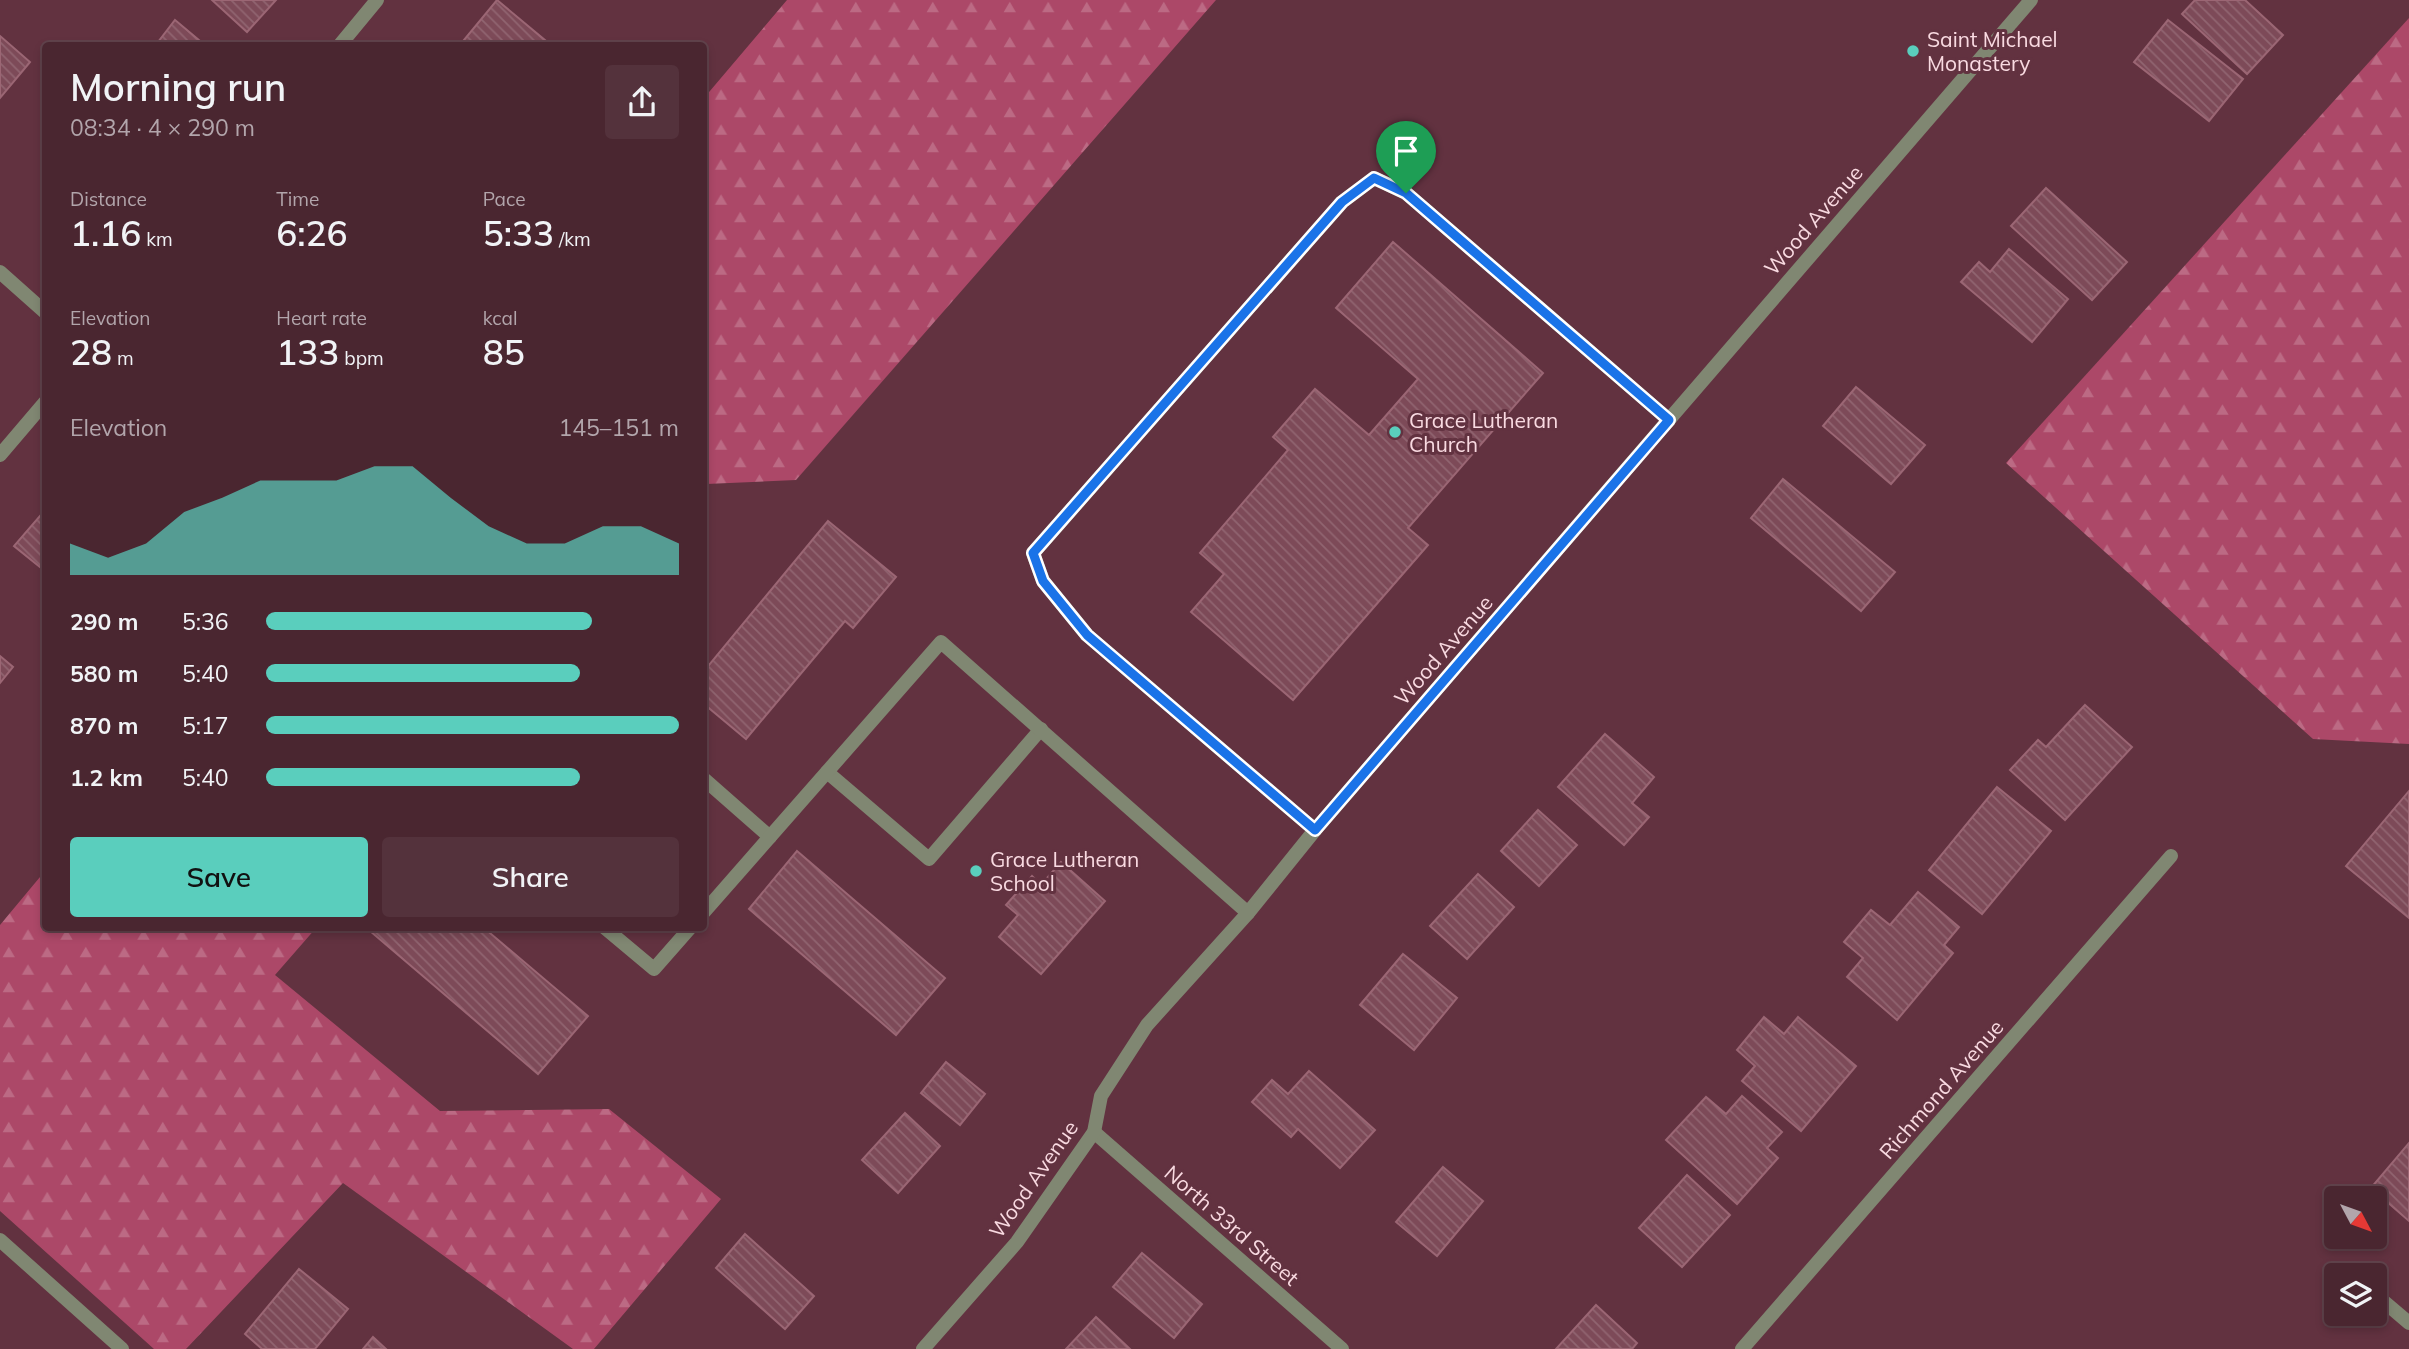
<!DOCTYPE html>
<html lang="en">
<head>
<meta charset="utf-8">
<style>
	body { margin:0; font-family:Mulish,sans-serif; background:#54323c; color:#f1f3f6; height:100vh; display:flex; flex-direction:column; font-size:26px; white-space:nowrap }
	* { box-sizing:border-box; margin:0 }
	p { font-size:23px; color:#b2a5ab }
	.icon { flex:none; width:38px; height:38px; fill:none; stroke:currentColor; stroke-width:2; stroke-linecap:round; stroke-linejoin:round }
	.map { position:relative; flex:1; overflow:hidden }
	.panel { position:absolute; left:42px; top:42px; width:665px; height:889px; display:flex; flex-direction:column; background:#4a2630; border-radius:7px; box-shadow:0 4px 10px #0003,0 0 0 2px #61434c }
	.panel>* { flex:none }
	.needle { width:46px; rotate:131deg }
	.buttons { position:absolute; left:2324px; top:1186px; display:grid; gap:14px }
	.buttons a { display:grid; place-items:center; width:63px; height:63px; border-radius:7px; background:#4a2630; box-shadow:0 4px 10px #0003,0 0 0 2px #61434c; font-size:35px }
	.pin { position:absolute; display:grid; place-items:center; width:60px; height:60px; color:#fff; margin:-72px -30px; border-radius:50% 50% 50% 0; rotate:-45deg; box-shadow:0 0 7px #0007 }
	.pin .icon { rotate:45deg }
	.round { display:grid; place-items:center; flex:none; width:74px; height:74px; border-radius:7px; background:#54323c }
	.head { display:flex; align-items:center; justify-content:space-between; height:119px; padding:0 28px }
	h1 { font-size:38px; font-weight:600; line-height:52px }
	.stats { display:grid; grid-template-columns:repeat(3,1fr); gap:10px; height:119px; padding:7px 28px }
	.stats div { display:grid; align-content:center }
	.stats b { font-size:35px; font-weight:600 }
	.stats small { font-size:19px; font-weight:400 }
	.stats p { font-size:19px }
	.chart { height:196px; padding:14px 28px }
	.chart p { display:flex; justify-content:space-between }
	.chart svg { width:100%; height:126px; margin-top:7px; fill:#5acebd; opacity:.7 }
	.cta { display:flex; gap:14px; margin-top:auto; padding:14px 28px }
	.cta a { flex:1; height:80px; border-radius:7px; background:#5acebd; color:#111; font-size:28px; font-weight:600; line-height:80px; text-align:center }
	.cta a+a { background:#54323c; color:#f1f3f6 }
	ul { padding:0 28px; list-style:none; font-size:23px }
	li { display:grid; grid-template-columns:112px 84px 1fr; align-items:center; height:52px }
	li i { height:18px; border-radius:9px; background:#5acebd }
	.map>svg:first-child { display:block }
</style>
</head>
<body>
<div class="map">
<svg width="2409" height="1349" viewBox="0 0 2409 1349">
	<defs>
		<pattern id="forest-firs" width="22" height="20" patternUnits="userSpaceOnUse" patternTransform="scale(1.75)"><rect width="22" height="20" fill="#ac4868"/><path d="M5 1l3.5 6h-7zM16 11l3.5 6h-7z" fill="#bc6a84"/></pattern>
		<pattern id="building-back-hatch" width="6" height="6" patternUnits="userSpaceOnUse" patternTransform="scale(1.75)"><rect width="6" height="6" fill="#7d4a58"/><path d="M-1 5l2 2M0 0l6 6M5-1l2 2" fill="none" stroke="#906470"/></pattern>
	</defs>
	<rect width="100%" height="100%" fill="#623240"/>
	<g fill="url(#forest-firs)">
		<polygon points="787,0 1216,0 796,480 706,484 704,486 704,98"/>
		<polygon points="2409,18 2409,744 2313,739 2006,463"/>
		<polygon points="45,871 46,928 316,928 275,975 440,1111 609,1109 721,1199 594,1349 573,1349 343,1183 186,1349 154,1349 0,1211 0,925"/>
	</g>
	<g fill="url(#building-back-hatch)" stroke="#9b6674" stroke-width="2">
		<polygon points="212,0 276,0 247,32"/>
		<polygon points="497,0 546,41 542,46 459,46"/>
		<polygon points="2195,0 2245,0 2283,35 2247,74 2182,14"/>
		<polygon points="175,20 206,46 155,46"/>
		<polygon points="2168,20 2243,79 2209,121 2134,62"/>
		<polygon points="0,36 30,62 0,98"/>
		<polygon points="2046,188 2127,262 2092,300 2011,226"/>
		<polygon points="1393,242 1543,373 1408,528 1428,545 1293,700 1191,612 1224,574 1200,553 1288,450 1273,437 1315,389 1369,435 1418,379 1336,308"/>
		<polygon points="2009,249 2068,299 2032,342 1961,282 1979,262 1990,272"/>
		<polygon points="1856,387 1925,445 1891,484 1823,426"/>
		<polygon points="1783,479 1895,572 1861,611 1751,518"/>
		<polygon points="46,509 46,572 14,546"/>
		<polygon points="828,521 896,577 853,628 845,621 746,739 704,704 704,671"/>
		<polygon points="0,656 13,667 0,683"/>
		<polygon points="2085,705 2132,747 2065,820 2010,770 2038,740 2046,747"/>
		<polygon points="1605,734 1654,777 1632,803 1649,817 1624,845 1558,787"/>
		<polygon points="1997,787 2051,831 1982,914 1929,870"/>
		<polygon points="2409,791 2409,918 2346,866"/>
		<polygon points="1538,810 1577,845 1539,886 1501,851"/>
		<polygon points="797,851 945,978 896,1035 749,909"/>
		<polygon points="1061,862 1105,901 1041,974 999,937 1018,915 1006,905 1032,876 1041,885"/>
		<polygon points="1478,874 1514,907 1467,959 1430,926"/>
		<polygon points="1918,892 1959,927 1944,945 1953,953 1897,1020 1847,977 1863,958 1844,942 1871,910 1890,925"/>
		<polygon points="373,928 484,928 588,1016 538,1074 370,931"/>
		<polygon points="1403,954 1457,998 1414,1050 1360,1005"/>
		<polygon points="1764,1017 1784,1034 1798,1017 1856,1066 1801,1131 1742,1081 1755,1066 1737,1050"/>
		<polygon points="946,1062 985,1094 960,1125 921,1093"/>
		<polygon points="1309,1071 1375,1130 1340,1168 1298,1129 1291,1137 1252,1102 1272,1080 1288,1094"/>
		<polygon points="1742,1096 1782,1132 1767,1148 1778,1158 1737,1204 1666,1140 1706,1097 1726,1114"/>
		<polygon points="905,1113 940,1146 898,1193 862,1160"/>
		<polygon points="2409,1143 2409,1221 2371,1188"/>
		<polygon points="1443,1167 1483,1201 1437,1256 1396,1222"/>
		<polygon points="1687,1175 1730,1215 1682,1267 1639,1228"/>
		<polygon points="745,1234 814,1296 785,1329 716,1268"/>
		<polygon points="1142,1253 1202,1304 1174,1338 1113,1287"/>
		<polygon points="299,1269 348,1309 315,1349 262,1349 245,1334"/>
		<polygon points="1596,1305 1637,1343 1632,1349 1556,1349"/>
		<polygon points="1096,1317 1130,1349 1066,1349"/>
		<polygon points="373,1337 386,1349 363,1349"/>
	</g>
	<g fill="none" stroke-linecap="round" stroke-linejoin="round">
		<g stroke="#808772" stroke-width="14">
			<polyline points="827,772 929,859 1041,729"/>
			<polyline points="704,779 770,837"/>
			<polyline points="1315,830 1087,635 1043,581 1033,553 1342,202 1374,178 1406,193 1669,420"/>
			<polyline points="704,912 941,642 1248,913"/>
			<polyline points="605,928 654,969 690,928"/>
		</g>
		<g stroke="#808772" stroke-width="14">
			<polyline points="339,46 377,0"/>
			<polyline points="0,272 46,313"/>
			<polyline points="0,455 46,401"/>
			<polyline points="1094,1132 1342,1349"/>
			<polyline points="0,1240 122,1349"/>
			<polyline points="2349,1273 2353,1276"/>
			<polyline points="2375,1294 2409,1323"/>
			<polyline points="1742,1349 2171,856"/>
		</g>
		<polyline stroke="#808772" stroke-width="14" points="923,1349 1017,1242 1094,1132 1101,1096 1147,1025 1248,913 1315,830 2031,0"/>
	</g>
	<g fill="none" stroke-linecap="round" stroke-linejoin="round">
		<g stroke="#fff" stroke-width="14">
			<polygon id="route" points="1374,178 1406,193 1669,420 1315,830 1087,635 1043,581 1033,553 1342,202"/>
		</g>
		<use href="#route" stroke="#1a73e8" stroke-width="9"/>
	</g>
	<g fill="#5acebd" stroke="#623240" stroke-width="2.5">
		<circle cx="1913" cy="51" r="7"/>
		<circle cx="1395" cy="432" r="7"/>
		<circle cx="976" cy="871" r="7"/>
	</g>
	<g text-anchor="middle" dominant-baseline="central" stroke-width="6" stroke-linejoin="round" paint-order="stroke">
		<g font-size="21" fill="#f9dae1" stroke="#623240" text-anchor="start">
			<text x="1927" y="39">Saint Michael<tspan x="1927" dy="24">Monastery</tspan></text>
			<text x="1409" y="420">Grace Lutheran<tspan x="1409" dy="24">Church</tspan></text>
			<text x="990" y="859">Grace Lutheran<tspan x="990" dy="24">School</tspan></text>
		</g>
		<g font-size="21" fill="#f9dae1" stroke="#623240">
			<text transform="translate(1813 220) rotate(-49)">Wood Avenue</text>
			<text transform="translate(1443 650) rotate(-49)">Wood Avenue</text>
			<text transform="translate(1941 1089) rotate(-49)">Richmond Avenue</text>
			<text transform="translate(1033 1179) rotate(-55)">Wood Avenue</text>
			<text transform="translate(1232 1225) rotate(41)">North 33rd Street</text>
		</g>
	</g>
</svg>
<div class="buttons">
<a><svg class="needle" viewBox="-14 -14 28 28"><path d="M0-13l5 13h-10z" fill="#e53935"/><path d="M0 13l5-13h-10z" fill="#b2a5ab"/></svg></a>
<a><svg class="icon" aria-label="layers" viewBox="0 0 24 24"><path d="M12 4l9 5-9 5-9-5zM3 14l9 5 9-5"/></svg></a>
</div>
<div class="pin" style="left:1406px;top:193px;background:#1e9e55"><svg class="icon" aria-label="arrive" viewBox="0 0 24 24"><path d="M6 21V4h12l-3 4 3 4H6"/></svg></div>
<section class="panel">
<div class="head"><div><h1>Morning run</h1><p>08:34 · 4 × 290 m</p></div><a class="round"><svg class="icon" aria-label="share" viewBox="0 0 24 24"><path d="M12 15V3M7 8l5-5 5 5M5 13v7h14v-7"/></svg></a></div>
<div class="stats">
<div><p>Distance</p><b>1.16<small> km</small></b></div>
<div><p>Time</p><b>6:26</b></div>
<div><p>Pace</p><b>5:33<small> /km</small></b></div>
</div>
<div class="stats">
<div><p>Elevation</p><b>28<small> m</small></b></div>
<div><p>Heart rate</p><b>133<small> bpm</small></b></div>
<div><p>kcal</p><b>85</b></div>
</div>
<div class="chart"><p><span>Elevation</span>145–151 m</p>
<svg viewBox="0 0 160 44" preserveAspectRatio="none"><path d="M0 44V33L10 38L20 33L30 22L40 17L50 11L60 11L70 11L80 6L90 6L100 17L110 27L120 33L130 33L140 27L150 27L160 33V44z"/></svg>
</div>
<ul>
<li><b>290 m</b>5:36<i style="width:79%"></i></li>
<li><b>580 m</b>5:40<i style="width:76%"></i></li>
<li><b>870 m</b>5:17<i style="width:100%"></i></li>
<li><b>1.2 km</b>5:40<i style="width:76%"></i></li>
</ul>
<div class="cta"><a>Save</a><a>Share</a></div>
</section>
</div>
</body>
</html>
